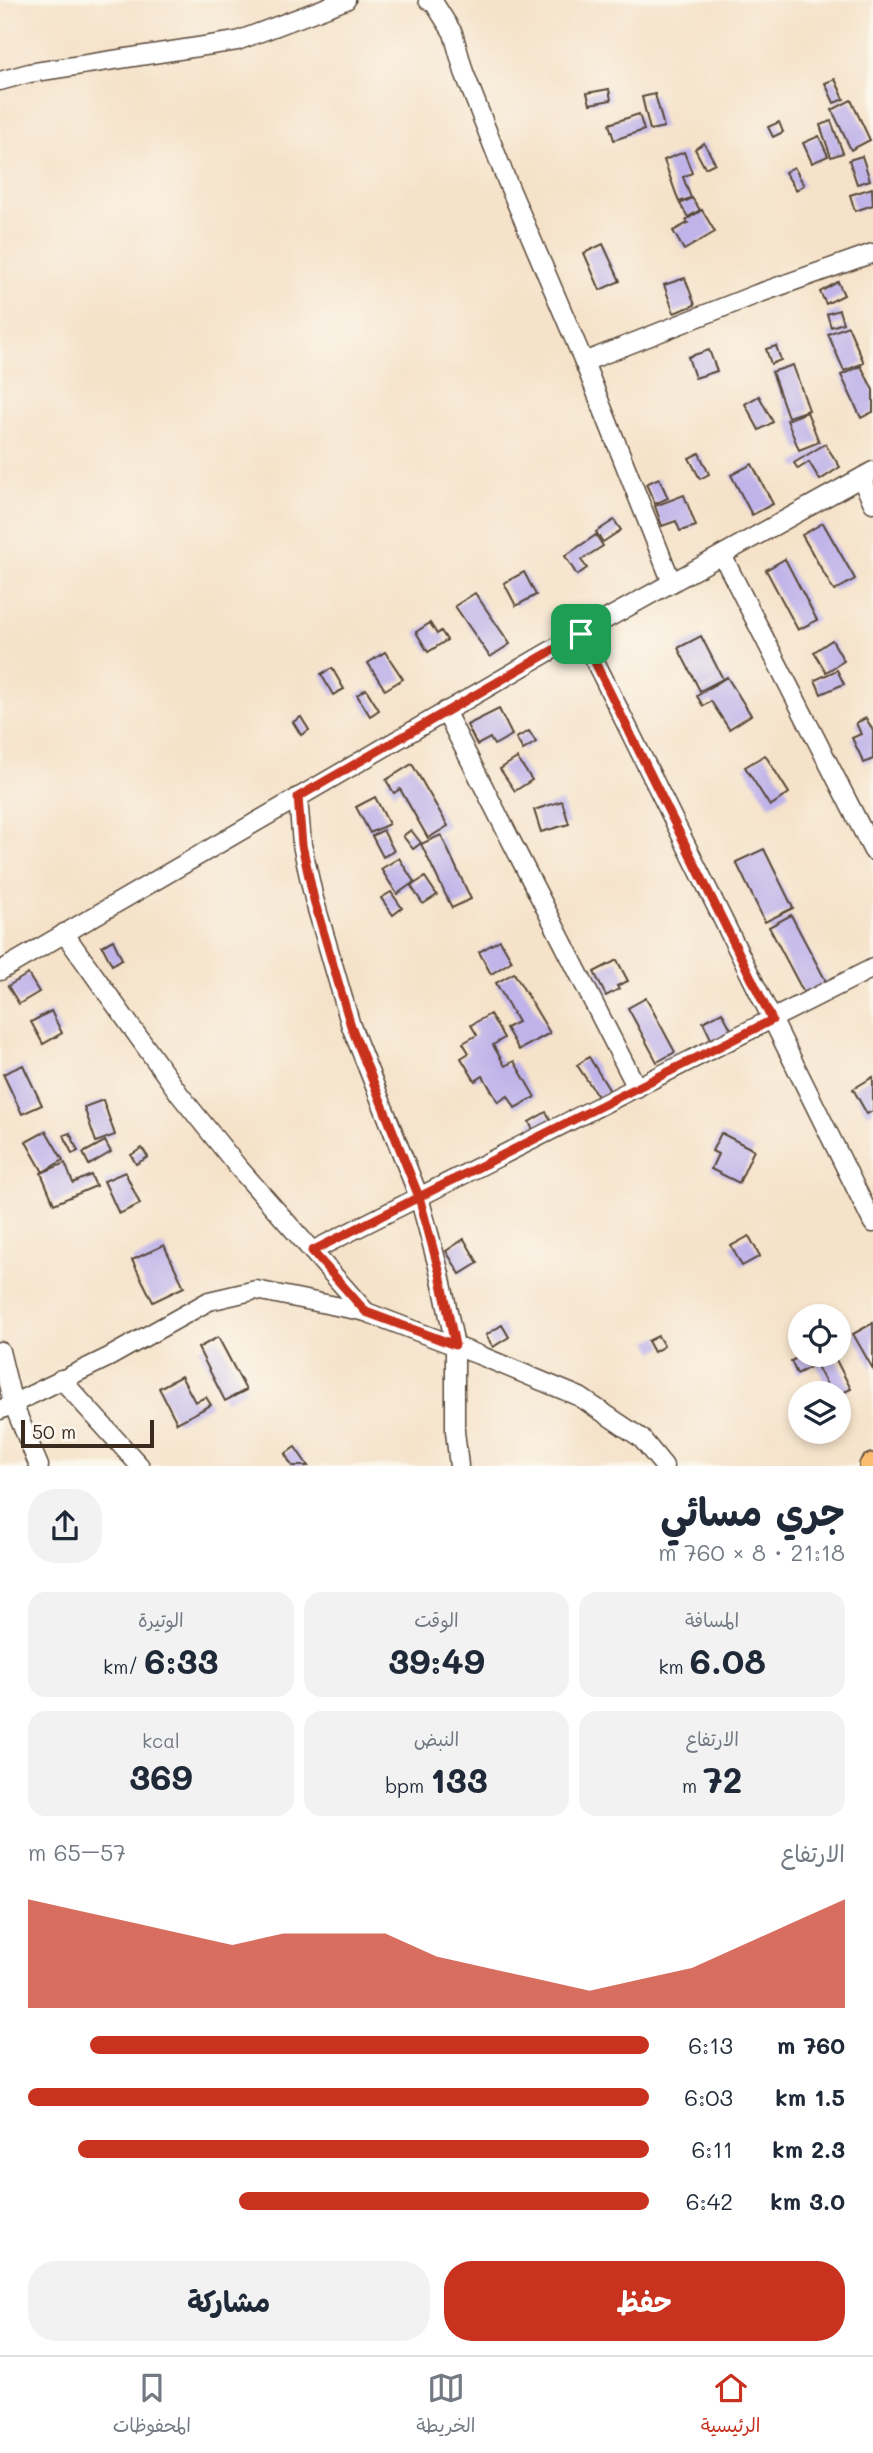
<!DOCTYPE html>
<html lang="ar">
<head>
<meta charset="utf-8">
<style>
	body { margin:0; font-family:Mali,"Playpen Sans Arabic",sans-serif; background:#f2f2f3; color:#1f2937; direction:rtl; height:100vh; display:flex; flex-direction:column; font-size:26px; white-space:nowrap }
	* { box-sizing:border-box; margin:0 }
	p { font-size:23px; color:#747a83 }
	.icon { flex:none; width:38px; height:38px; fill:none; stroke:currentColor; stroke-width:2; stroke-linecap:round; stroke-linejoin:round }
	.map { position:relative; height:1466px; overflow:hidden; direction:ltr }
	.drawer { display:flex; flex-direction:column; background:#fff; flex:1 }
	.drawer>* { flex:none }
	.tools { position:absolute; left:788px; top:1304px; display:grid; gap:14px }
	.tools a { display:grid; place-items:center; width:63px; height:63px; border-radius:50%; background:#fff; box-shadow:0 4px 10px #0003; font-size:35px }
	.scale { position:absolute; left:21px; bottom:18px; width:133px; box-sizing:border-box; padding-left:7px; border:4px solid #3b2a1e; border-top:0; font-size:19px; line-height:24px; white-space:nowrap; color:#3b2a1e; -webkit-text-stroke:5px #fbf7ec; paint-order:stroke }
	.pin { position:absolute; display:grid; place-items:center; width:60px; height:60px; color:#fff; margin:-30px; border-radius:14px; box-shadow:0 4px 10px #0006 }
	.round { display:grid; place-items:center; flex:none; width:74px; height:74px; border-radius:28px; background:#f2f2f3 }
	.head { display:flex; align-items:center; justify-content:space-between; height:119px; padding:0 28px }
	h1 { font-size:38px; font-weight:700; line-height:52px }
	.metrics { display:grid; grid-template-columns:repeat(3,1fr); gap:10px; height:119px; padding:7px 28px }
	.metrics div { display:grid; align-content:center; border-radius:18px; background:#f2f2f3; text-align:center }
	.metrics b { font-size:35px; font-weight:700 }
	.metrics small { font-size:19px; font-weight:400 }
	.metrics p { font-size:19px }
	.chart { height:196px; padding:14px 28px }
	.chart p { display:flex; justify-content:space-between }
	.chart svg { width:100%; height:126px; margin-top:7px; fill:#c8321e; opacity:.7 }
	.action { display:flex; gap:14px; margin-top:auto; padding:14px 28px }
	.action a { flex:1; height:80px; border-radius:28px; background:#c8321e; color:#fff; font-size:28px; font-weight:700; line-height:80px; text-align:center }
	.action a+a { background:#f2f2f3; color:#1f2937 }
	ul { padding:0 28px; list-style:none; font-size:23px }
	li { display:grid; grid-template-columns:112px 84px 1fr; align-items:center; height:52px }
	li i { height:18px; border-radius:9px; background:#c8321e }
	.tab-bar { display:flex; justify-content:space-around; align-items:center; height:98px; border-top:2px solid #e0e1e3; background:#fff; font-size:19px; color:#747a83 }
	.tab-bar a { display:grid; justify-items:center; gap:4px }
	.tab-bar .selected { color:#c8321e }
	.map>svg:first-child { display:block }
</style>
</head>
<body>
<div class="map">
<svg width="873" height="1466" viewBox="0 0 873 1466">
	<rect width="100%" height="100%" fill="#fbf7ec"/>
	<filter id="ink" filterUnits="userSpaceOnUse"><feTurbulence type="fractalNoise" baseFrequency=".0143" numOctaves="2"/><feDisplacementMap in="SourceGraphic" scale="14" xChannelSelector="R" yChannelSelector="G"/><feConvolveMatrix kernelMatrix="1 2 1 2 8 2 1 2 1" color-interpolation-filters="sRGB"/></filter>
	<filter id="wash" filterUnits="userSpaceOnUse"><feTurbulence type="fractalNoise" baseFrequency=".00686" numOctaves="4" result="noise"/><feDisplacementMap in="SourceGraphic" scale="28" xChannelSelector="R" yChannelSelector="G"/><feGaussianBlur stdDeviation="1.57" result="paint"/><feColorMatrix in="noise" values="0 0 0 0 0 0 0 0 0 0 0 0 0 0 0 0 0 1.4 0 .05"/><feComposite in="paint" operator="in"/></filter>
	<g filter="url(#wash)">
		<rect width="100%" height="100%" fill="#f5e2c9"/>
		<g id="blocks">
			<g fill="#bfb3e9">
				<polygon points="835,79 844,99 834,103 825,83"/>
				<polygon points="609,89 611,100 590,104 587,93"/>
				<polygon points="655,94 664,127 650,130 642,97"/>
				<polygon points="851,100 870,140 851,150 832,110"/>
				<polygon points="639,114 644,130 614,140 609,124"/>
				<polygon points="831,121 843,153 831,157 820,125"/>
				<polygon points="779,122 783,132 773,137 768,127"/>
				<polygon points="819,136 828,156 812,163 803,143"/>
				<polygon points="704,143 715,163 705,168 695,149"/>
				<polygon points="684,152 692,173 683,177 691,198 679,202 664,160"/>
				<polygon points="862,156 870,180 857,184 849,160"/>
				<polygon points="794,167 804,185 796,190 785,172"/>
				<polygon points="872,188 873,205 855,211 850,195"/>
				<polygon points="692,198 700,210 688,217 680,204"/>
				<polygon points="702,210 715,232 684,250 673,231 688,223 686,220"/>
				<polygon points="603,244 620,281 600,290 584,253"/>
				<polygon points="685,278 695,305 674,313 664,285"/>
				<polygon points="838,282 844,295 826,304 820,292"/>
				<polygon points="839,310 843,323 831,327 827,314"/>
				<polygon points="848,326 864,363 844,371 828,334"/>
				<polygon points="776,346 781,360 771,364 766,349"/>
				<polygon points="709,350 717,371 695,378 688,357"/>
				<polygon points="793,365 809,410 788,417 772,372"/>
				<polygon points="861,366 873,390 873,412 861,418 841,375"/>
				<polygon points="759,396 773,422 759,430 745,404"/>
				<polygon points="807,412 819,442 799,450 787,420"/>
				<polygon points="825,444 840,467 820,480 809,462 798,469 794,463"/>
				<polygon points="699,453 709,474 700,479 689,458"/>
				<polygon points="752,464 773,504 752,515 731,475"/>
				<polygon points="659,478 668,498 655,504 646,484"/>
				<polygon points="684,495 696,526 680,531 676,521 662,526 655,506"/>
				<polygon points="614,520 621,530 603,542 596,532"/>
				<polygon points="823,523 855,579 834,591 802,535"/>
				<polygon points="596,535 603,546 581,560 587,568 577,575 565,556"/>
				<polygon points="785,559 817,620 798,630 766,570"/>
				<polygon points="524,572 536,595 516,606 504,583"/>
				<polygon points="475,593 510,644 490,657 455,606"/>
				<polygon points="430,623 437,634 441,631 447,640 428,652 416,632"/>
				<polygon points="701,636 723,679 700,691 678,648"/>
				<polygon points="832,640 844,661 826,672 814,652"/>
				<polygon points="385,652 403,679 385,690 368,663"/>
				<polygon points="332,668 344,689 333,695 321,674"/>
				<polygon points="837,670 844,684 821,694 815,680"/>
				<polygon points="727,677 751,715 729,729 711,701 703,706 697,696"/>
				<polygon points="366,689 379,710 370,716 357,695"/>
				<polygon points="499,709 512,735 494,745 490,738 477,745 467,725"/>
				<polygon points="301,717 309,730 301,735 293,722"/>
				<polygon points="866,718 873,731 873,759 864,763 852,738 861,734 856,723"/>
				<polygon points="529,731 536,742 523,750 516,738"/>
				<polygon points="765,755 789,793 770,806 745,767"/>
				<polygon points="517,758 532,780 515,791 500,769"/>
				<polygon points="412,764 448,826 428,838 400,789 394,793 386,780"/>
				<polygon points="375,797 389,824 370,833 356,807"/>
				<polygon points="562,801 569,824 541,832 534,810"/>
				<polygon points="383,830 394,851 383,857 372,836"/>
				<polygon points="411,830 421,843 413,849 403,836"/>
				<polygon points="441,835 471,899 452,908 421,844"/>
				<polygon points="764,849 793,908 765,922 736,862"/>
				<polygon points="399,858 414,882 397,894 381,869"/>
				<polygon points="425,877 437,895 423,904 411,886"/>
				<polygon points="391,892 402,908 393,915 381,898"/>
				<polygon points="791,915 828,985 806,997 769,927"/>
				<polygon points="113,940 122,959 112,965 102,946"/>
				<polygon points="500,940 512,961 491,974 479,952"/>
				<polygon points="617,960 628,981 617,986 619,989 606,996 594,972"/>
				<polygon points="514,973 550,1033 519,1050 506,1028 518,1022 496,983"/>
				<polygon points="28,974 39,992 19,1004 8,986"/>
				<polygon points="646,998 675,1052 657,1062 628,1008"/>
				<polygon points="51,1011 62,1033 43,1044 31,1022"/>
				<polygon points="722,1012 733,1033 713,1043 703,1022"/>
				<polygon points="490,1014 504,1038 493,1045 505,1066 514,1061 535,1097 515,1108 508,1096 498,1102 483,1076 475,1081 461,1058 469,1053 463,1043 477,1035 471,1025"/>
				<polygon points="589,1057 610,1091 599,1098 577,1065"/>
				<polygon points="23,1065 42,1105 22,1114 3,1074"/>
				<polygon points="873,1077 873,1111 867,1114 853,1089"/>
				<polygon points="103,1100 115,1135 96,1142 84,1107"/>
				<polygon points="546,1112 552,1122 534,1132 529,1122"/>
				<polygon points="46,1131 63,1160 43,1172 26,1142"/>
				<polygon points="70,1133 78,1151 72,1154 64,1135"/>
				<polygon points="721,1133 754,1150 739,1183 711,1169 718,1154 712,1151"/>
				<polygon points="105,1141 111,1152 89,1165 83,1153"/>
				<polygon points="142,1148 148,1157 136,1164 131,1155"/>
				<polygon points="65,1163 73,1183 91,1175 96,1186 54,1204 41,1173"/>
				<polygon points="125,1172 140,1204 119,1214 104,1181"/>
				<polygon points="749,1236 760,1256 742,1266 731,1246"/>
				<polygon points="464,1239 478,1263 460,1274 446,1251"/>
				<polygon points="164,1245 184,1287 153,1302 132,1260"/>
				<polygon points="873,1323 873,1369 853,1334"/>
				<polygon points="502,1325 509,1337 493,1347 486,1335"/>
				<polygon points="658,1336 664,1346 654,1352 648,1341"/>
				<polygon points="218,1337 246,1390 225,1401 198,1348"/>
				<polygon points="804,1354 833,1354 851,1389 838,1395 838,1393 831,1393 816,1364 797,1374 791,1361"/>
				<polygon points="181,1376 195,1402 206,1397 211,1405 177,1423 159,1388"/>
				<polygon points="295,1447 308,1466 292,1466 285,1454"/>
			</g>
		</g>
	</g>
	<g filter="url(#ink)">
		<use href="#blocks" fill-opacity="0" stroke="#574638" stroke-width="2"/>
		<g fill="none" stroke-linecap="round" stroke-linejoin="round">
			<g stroke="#574638" stroke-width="21">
				<g id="minor">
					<polyline points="428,0 434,3 453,33 464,72 506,179 584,362 672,583"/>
					<polyline points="0,81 29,73 237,41 346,0"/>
					<polyline points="584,362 757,294 873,253"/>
					<polyline points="861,478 873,503"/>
					<polyline points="722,555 873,851"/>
					<polyline points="581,633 873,1223"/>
					<polyline points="445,711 637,1088"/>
					<polyline points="298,797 302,845 314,899 351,1026 419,1197 440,1274 455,1345 455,1431 459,1466"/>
					<polyline points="64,933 180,1095 238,1167 366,1312"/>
					<polyline points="0,971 581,633 873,471"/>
					<polyline points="312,1251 873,968"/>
					<polyline points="0,1351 13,1404 39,1466"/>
					<polyline points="61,1379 140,1466"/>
					<polyline points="0,1410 109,1357 209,1301 256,1290 366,1312 479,1355 580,1397 641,1438 664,1466"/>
				</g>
			</g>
			<g stroke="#574638" stroke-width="26">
				<polyline id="major" points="871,1466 873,1465"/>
			</g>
			<use href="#minor" stroke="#fff" stroke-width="18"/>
			<use href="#major" stroke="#fcbd6f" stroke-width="23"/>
		</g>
	</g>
	<g fill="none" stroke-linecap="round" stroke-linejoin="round" filter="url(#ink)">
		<g stroke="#fff" stroke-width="14">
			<polyline id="route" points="581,634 298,797 302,845 314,900 351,1026 419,1197 312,1251 366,1312 455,1345 440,1274 419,1197 772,1020 581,634"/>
		</g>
		<use href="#route" stroke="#c8321e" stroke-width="9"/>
	</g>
</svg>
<div class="tools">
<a><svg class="icon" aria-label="locate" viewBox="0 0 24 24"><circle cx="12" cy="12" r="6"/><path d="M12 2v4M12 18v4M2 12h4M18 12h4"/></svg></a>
<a><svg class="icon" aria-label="layers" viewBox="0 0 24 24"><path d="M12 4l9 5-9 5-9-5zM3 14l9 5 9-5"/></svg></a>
</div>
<div class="scale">50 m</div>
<div class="pin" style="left:581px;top:634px;background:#1e9e55"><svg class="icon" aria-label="arrive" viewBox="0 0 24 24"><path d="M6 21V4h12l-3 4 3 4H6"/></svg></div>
</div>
<section class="drawer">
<div class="head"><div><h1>جري مسائي</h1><p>21:18 · 8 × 760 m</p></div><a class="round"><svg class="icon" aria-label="share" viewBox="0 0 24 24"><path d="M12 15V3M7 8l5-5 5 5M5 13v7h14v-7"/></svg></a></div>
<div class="metrics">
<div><p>المسافة</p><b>6.08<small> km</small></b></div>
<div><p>الوقت</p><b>39:49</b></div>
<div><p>الوتيرة</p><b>6:33<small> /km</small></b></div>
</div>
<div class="metrics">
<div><p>الارتفاع</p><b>72<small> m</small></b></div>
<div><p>النبض</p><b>133<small> bpm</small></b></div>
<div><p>kcal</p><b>369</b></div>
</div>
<div class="chart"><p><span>الارتفاع</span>57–65 m</p>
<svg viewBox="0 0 160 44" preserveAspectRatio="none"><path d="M0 44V6L10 10L20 14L30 18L40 22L50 18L60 18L70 18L80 26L90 30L100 34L110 38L120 34L130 30L140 22L150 14L160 6V44z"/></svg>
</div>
<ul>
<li><b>760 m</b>6:13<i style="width:90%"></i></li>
<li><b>1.5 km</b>6:03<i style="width:100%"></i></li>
<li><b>2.3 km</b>6:11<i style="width:92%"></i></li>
<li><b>3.0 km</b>6:42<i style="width:66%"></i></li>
</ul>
<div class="action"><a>حفظ</a><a>مشاركة</a></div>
</section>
<nav class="tab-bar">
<a class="selected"><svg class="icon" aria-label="home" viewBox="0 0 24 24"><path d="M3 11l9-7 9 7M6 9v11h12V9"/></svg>الرئيسية</a>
<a><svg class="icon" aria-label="map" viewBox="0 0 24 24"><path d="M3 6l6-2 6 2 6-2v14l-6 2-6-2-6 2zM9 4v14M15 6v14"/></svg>الخريطة</a>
<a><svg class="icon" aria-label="saved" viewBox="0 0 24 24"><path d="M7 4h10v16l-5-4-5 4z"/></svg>المحفوظات</a>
</nav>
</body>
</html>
